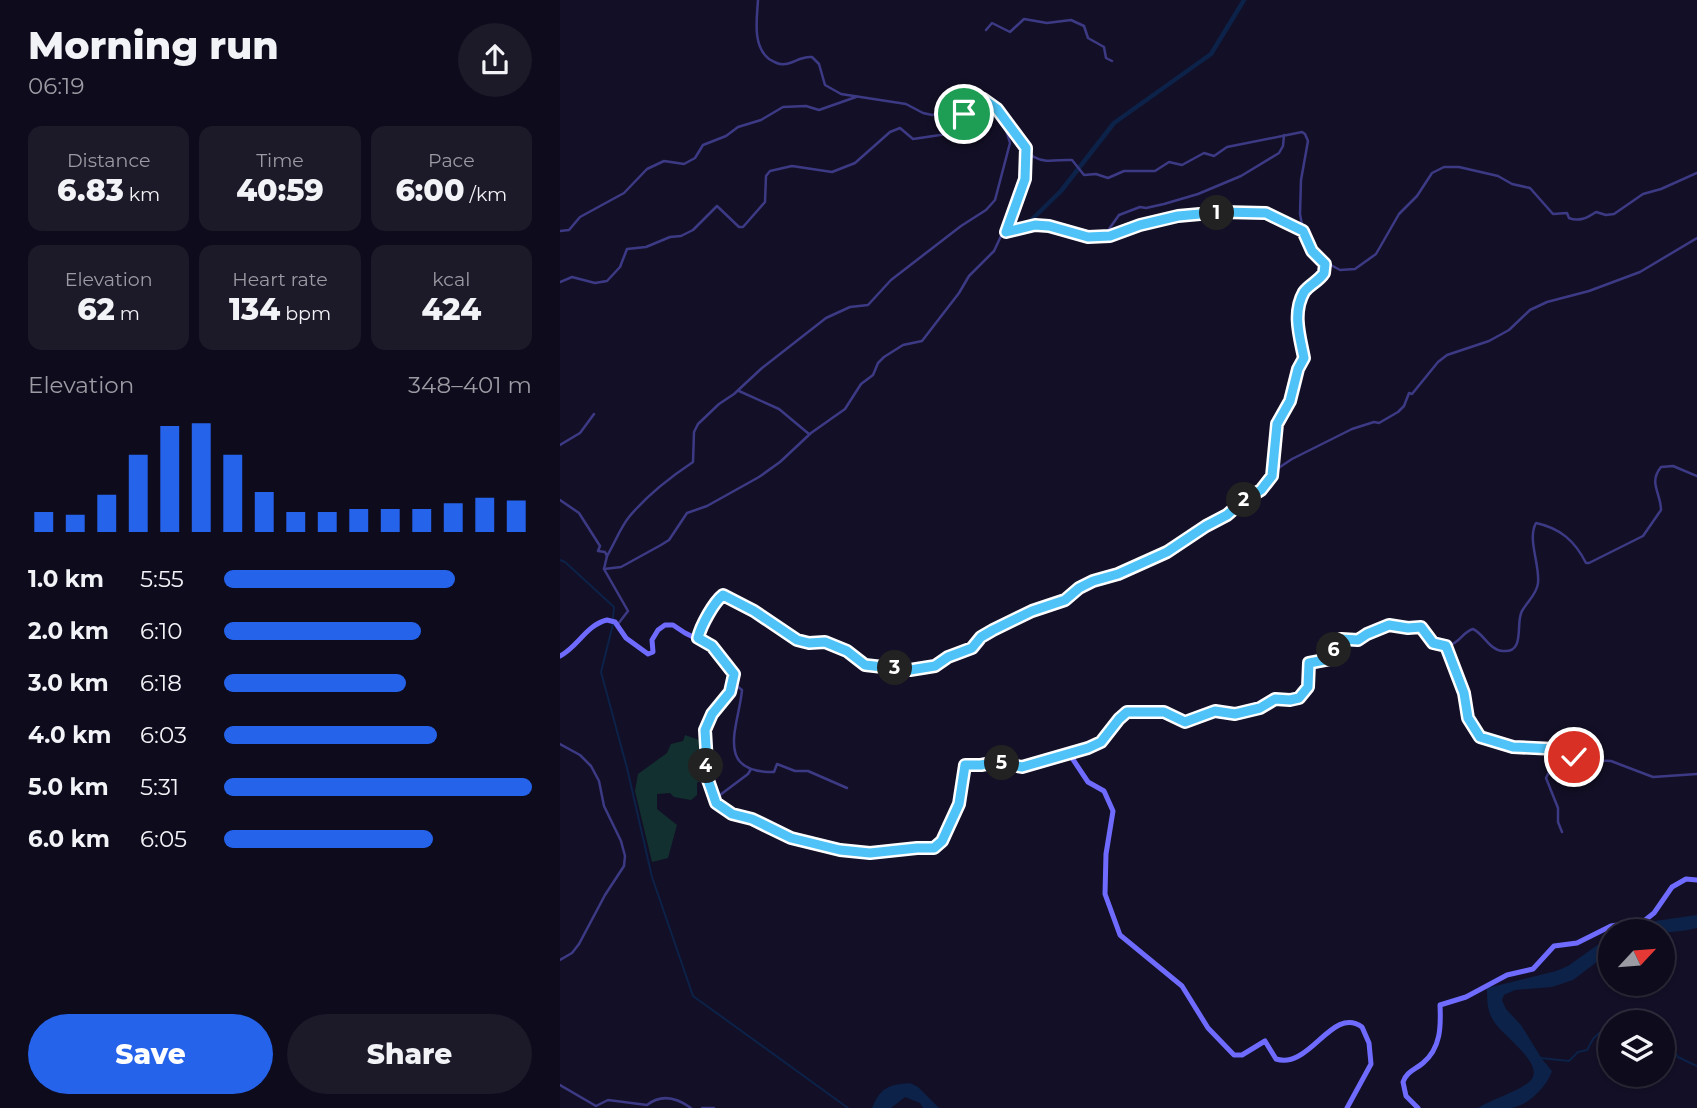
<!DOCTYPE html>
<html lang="en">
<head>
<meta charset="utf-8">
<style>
	body { margin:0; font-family:Montserrat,sans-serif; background:#1c1929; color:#f1f3f6; height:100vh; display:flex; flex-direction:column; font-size:26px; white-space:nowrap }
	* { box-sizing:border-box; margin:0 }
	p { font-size:23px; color:#9b9ba3 }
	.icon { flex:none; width:38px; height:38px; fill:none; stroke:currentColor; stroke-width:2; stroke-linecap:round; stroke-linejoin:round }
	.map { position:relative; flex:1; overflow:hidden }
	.sheet { display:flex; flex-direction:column; background:#0e0b1c; width:560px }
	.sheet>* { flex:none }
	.needle { width:46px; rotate:64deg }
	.controls { position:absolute; left:1038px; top:919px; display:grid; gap:14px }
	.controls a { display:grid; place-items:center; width:77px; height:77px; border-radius:50%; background:#0e0b1c; box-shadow:0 2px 5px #0004,0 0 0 2px #2e2b3b; font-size:35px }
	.pin { position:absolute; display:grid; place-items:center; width:60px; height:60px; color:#fff; margin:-30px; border:4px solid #fff; border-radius:50%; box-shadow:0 2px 7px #0007 }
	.km { position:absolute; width:35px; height:35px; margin:-18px; border-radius:50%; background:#222; color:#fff; font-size:19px; line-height:35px; text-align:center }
	.round { display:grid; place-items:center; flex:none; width:74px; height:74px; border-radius:37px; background:#1c1929 }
	.head { display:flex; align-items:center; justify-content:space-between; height:119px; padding:0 28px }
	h1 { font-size:38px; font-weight:800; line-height:52px }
	.stats { display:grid; grid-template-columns:repeat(3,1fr); gap:10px; height:119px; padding:7px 28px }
	.stats div { display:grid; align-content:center; border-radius:14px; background:#1c1929; text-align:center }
	.stats b { font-size:30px; font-weight:800 }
	.stats small { font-size:19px; font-weight:400 }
	.stats p { font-size:19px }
	.chart { height:196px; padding:14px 28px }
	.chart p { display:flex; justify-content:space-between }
	.chart svg { width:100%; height:126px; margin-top:7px; stroke:#2563eb; stroke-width:6 }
	.button { display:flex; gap:14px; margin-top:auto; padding:14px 28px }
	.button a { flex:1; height:80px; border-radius:42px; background:#2563eb; color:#fff; font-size:28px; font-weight:800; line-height:80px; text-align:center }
	.button a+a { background:#1c1929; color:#f1f3f6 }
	ul { padding:0 28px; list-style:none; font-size:23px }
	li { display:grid; grid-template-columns:112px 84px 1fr; align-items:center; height:52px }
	li i { height:18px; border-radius:9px; background:#2563eb }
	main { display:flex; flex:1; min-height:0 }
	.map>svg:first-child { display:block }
</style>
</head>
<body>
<main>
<section class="sheet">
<div class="head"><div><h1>Morning run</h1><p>06:19</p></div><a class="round"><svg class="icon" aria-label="share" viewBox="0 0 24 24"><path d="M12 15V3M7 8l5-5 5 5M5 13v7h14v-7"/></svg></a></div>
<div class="stats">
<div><p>Distance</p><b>6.83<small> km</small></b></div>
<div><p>Time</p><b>40:59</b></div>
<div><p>Pace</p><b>6:00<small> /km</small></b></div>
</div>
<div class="stats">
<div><p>Elevation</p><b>62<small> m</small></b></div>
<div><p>Heart rate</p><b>134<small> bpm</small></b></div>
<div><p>kcal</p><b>424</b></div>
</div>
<div class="chart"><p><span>Elevation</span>348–401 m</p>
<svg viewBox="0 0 160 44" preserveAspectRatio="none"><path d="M5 44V37M15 44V38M25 44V31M35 44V17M45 44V7M55 44V6M65 44V17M75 44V30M85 44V37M95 44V37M105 44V36M115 44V36M125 44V36M135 44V34M145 44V32M155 44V33"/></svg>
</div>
<ul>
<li><b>1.0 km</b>5:55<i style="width:75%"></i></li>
<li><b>2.0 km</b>6:10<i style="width:64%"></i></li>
<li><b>3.0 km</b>6:18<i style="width:59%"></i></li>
<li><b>4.0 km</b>6:03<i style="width:69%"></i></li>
<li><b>5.0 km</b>5:31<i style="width:100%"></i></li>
<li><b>6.0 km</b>6:05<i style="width:68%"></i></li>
</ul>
<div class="button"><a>Save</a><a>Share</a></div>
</section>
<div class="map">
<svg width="1137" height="1108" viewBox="0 0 1137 1108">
	<rect width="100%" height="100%" fill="#130f26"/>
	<polygon fill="#12302f" points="125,735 142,741 143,778 137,783 137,795 131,800 114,797 110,793 97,794 97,809 117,825 108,858 92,862 75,791 78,774 107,753 111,744 123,741"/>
	<g fill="#0c2248">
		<path d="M1137,915V928C1111,935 1086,931 1058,931L1081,923Z"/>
		<path d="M1050,936V952L1013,980L992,987L955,990L944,995L942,1000L946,1009L961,1025L982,1059L992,1071C987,1086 969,1105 952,1108C941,1108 929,1108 918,1108C932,1099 961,1091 971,1080C985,1063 941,1035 933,1020C927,1010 927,1000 927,988L996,971L1008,966Z"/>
		<path d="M350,1083L358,1087L379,1108H363L360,1103L345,1097L331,1108H312C321,1087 328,1085 350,1083Z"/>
	</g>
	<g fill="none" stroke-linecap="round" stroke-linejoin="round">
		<g stroke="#0c2248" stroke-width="2">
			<polyline points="0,560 5,562 54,607 53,618"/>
			<polyline points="53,624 41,672 67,768 92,877 133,996 288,1108"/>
			<polyline points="1102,1035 1118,1057 1137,1066"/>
			<polyline points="981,1058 1009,1061 1018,1052 1027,1050 1033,1039 1050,1023"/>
		</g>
		<polyline stroke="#0c2248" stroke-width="4.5" points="462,229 501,191 554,123 651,54 684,0"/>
		<g stroke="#3d3a85" stroke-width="2.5">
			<path d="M198,0C197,18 192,46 209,59C214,62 219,65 225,64C235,63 240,56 252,57L259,64L265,85L281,94L346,104L363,113L372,115L386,112L407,97C450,97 447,140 474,157C486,164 499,159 512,160L524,175L536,174L548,178L564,171H595L609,162L622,165L644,153L654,156L667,147L742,132L745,134L748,141L741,180L740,214L744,236L758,258L780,270L795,269L816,254L839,214L857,196L872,173L884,167H899L938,176L952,184L970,188L993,214L1007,213L1009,218C1019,222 1027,218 1036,212L1046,215L1054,214L1083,194L1101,189L1137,173"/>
			<polyline points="426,30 432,23 450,32 464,19 487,23 511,20 524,26 528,38 544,47 546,58 552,61"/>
			<polyline points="0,231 9,230 20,217 64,193 87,169 104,161 124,164 135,158 143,145 166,136 178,127 201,120 223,107 246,106 259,110 296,97"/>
			<polyline points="446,232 475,225 489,226 519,236 550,236 580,225 618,216 677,212 706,213 743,231"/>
			<polyline points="544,236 559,215 580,207 586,208 604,204 638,194 681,176 719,153 723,146 724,135"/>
			<polyline points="0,282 12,277 35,283 47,281 60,267 67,249 86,247 110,237 121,236 133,230 157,206 179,227 183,227 205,202 206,176 210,171 232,166 272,172 295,163 330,132 340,128 353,139 387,134 409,109 423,99"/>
			<polyline points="179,391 219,409 249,434"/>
			<polyline points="0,445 20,433 34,414"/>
			<path d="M712,476L716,430L730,401L738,369L744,359C742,337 731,317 744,294C751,280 763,284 765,264"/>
			<polyline points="0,500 19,513 40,546 38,551 45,552 47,556 44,569 68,611 58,624"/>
			<path d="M47,556C55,543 60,528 69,517C88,494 109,478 133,462L134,432L138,424L159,404L174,394L202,368L266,318L290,307L308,305L331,280L401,226L426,210L435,200L450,143L446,130L451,128"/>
			<polyline points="44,569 61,567 101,545 109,540 127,513 147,506 199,477 220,462 251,433 285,409 301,384 313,375 318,363 324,357 343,345 362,341 399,293 409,276 434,251 441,236 448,228 465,179 466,148"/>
			<path d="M137,638C141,625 153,603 163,595L194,611L237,640L249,643L265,642L287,651L305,665L350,670L375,666L389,657L412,648L421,637L433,630L472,611L505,600L527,583L558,574L607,552L646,526L667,515L683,501L698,492L720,467L732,459L792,429L814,422L819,423L838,412L844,406L849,393L852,394L878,362L887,355L929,341L949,330L970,310L987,302L1029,291L1080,272L1137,238"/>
			<path d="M886,647C902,642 902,632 913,629C924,634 930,651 943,651C966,653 955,623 962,611C967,602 977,594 978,583C980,564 967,539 976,523C1000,528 1015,541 1026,563H1029L1083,536L1101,510C1101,493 1088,483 1101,467L1113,466L1137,476"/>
			<path d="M173,683L182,690C179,725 153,773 214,772L217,764L235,771H248L287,788"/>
			<polyline points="0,744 20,755 31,766 39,781 44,806 61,841 65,856 64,866 45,895 19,944 12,953 0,960"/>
			<polyline points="988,749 989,772 986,778 998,808 998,822 1002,832"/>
			<polyline points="510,752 541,743 560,718 567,712 603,712 625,722 655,711 675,714 700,708 715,699 737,699 748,688 748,665 750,662 770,659 775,646 783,639 798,640 807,634 829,625 845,628 859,627 873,643 885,646 904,693 908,718 916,732 924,739 953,746 994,749 1014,757 1030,760 1051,761 1093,777 1137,774"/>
			<polyline points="156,798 188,774 191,769"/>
			<path d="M0,1085L36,1106L48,1100L87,1105C101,1094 116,1097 131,1108"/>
			<polyline points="142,1108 154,1108"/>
		</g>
		<g stroke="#6f6bff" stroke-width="5">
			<path d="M0,656C18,647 26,625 47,620L55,622L66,638L88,654L93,652L92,640L98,630L105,625H113L125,633L152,646L174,674L171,690L152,714L145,730L148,780L156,803L172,814L197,821L231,837L280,850L310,853L357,848H374L382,841L399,804L406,765H421L437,762L459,767L507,753L510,755L528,782L544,791L553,811L546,854L545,894L560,935L622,986L648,1028L674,1055H682L705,1041L716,1059C750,1070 772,1005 802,1027L809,1043L811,1064L787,1108"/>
			<path d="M858,1108L846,1096L843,1082C847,1071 855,1070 863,1063C881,1048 881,1026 880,1005L906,997L947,975L973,969L994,946L1017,943L1051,926L1084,921L1094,913L1112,887L1126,879L1137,880"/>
		</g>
	</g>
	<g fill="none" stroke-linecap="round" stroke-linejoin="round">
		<g stroke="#fff" stroke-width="14">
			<path id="route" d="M404,114L423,99L437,109L466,148L465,179L446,232L475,225L489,226L528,237L550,236L580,225L618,216L662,212L706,213L743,231L752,251L765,264L764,273C759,281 749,285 744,292C732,313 740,337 744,358L738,369L730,401L717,424L712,476L701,490L683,501L667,515L646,526L607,552L558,574L533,581L519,588L505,600L472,611L433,630L421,637L412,648L388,657L375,666L350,670L305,665L287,651L265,642L249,643L237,640L194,611L163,595C154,602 141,625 138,638L152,646L174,674L170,692L152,714L145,730L148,780L156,803L172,814L192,819L231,838L280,850L310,853L357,848H374L382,841L399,804L405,765H421L437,762L462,767L528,748L541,742L559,719L567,712H604L625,722L655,711L675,714L700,708L715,699L730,700L739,698L748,687L749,663L770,659L775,646L781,639L798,640L807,634L829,625L848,628L861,627L873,643L886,646L904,693L908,718L920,737L953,747L995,749L1014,757"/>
		</g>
		<use href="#route" stroke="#4fc3f7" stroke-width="9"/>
	</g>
</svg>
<div class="controls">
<a><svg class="needle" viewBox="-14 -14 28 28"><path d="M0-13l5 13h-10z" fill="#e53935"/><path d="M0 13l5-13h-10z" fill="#9b9ba3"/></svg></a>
<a><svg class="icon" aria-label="layers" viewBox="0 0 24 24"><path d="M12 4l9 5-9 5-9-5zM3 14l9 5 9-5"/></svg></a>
</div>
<div class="pin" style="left:404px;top:114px;background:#1e9e55"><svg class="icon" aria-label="arrive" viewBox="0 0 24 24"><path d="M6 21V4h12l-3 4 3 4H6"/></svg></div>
<div class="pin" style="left:1014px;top:757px;background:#d93025"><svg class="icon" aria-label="check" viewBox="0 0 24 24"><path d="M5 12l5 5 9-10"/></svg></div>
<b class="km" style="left:657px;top:213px">1</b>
<b class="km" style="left:684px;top:500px">2</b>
<b class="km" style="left:335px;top:668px">3</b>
<b class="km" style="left:146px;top:766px">4</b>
<b class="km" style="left:442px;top:763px">5</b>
<b class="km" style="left:774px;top:650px">6</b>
</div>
</main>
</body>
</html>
